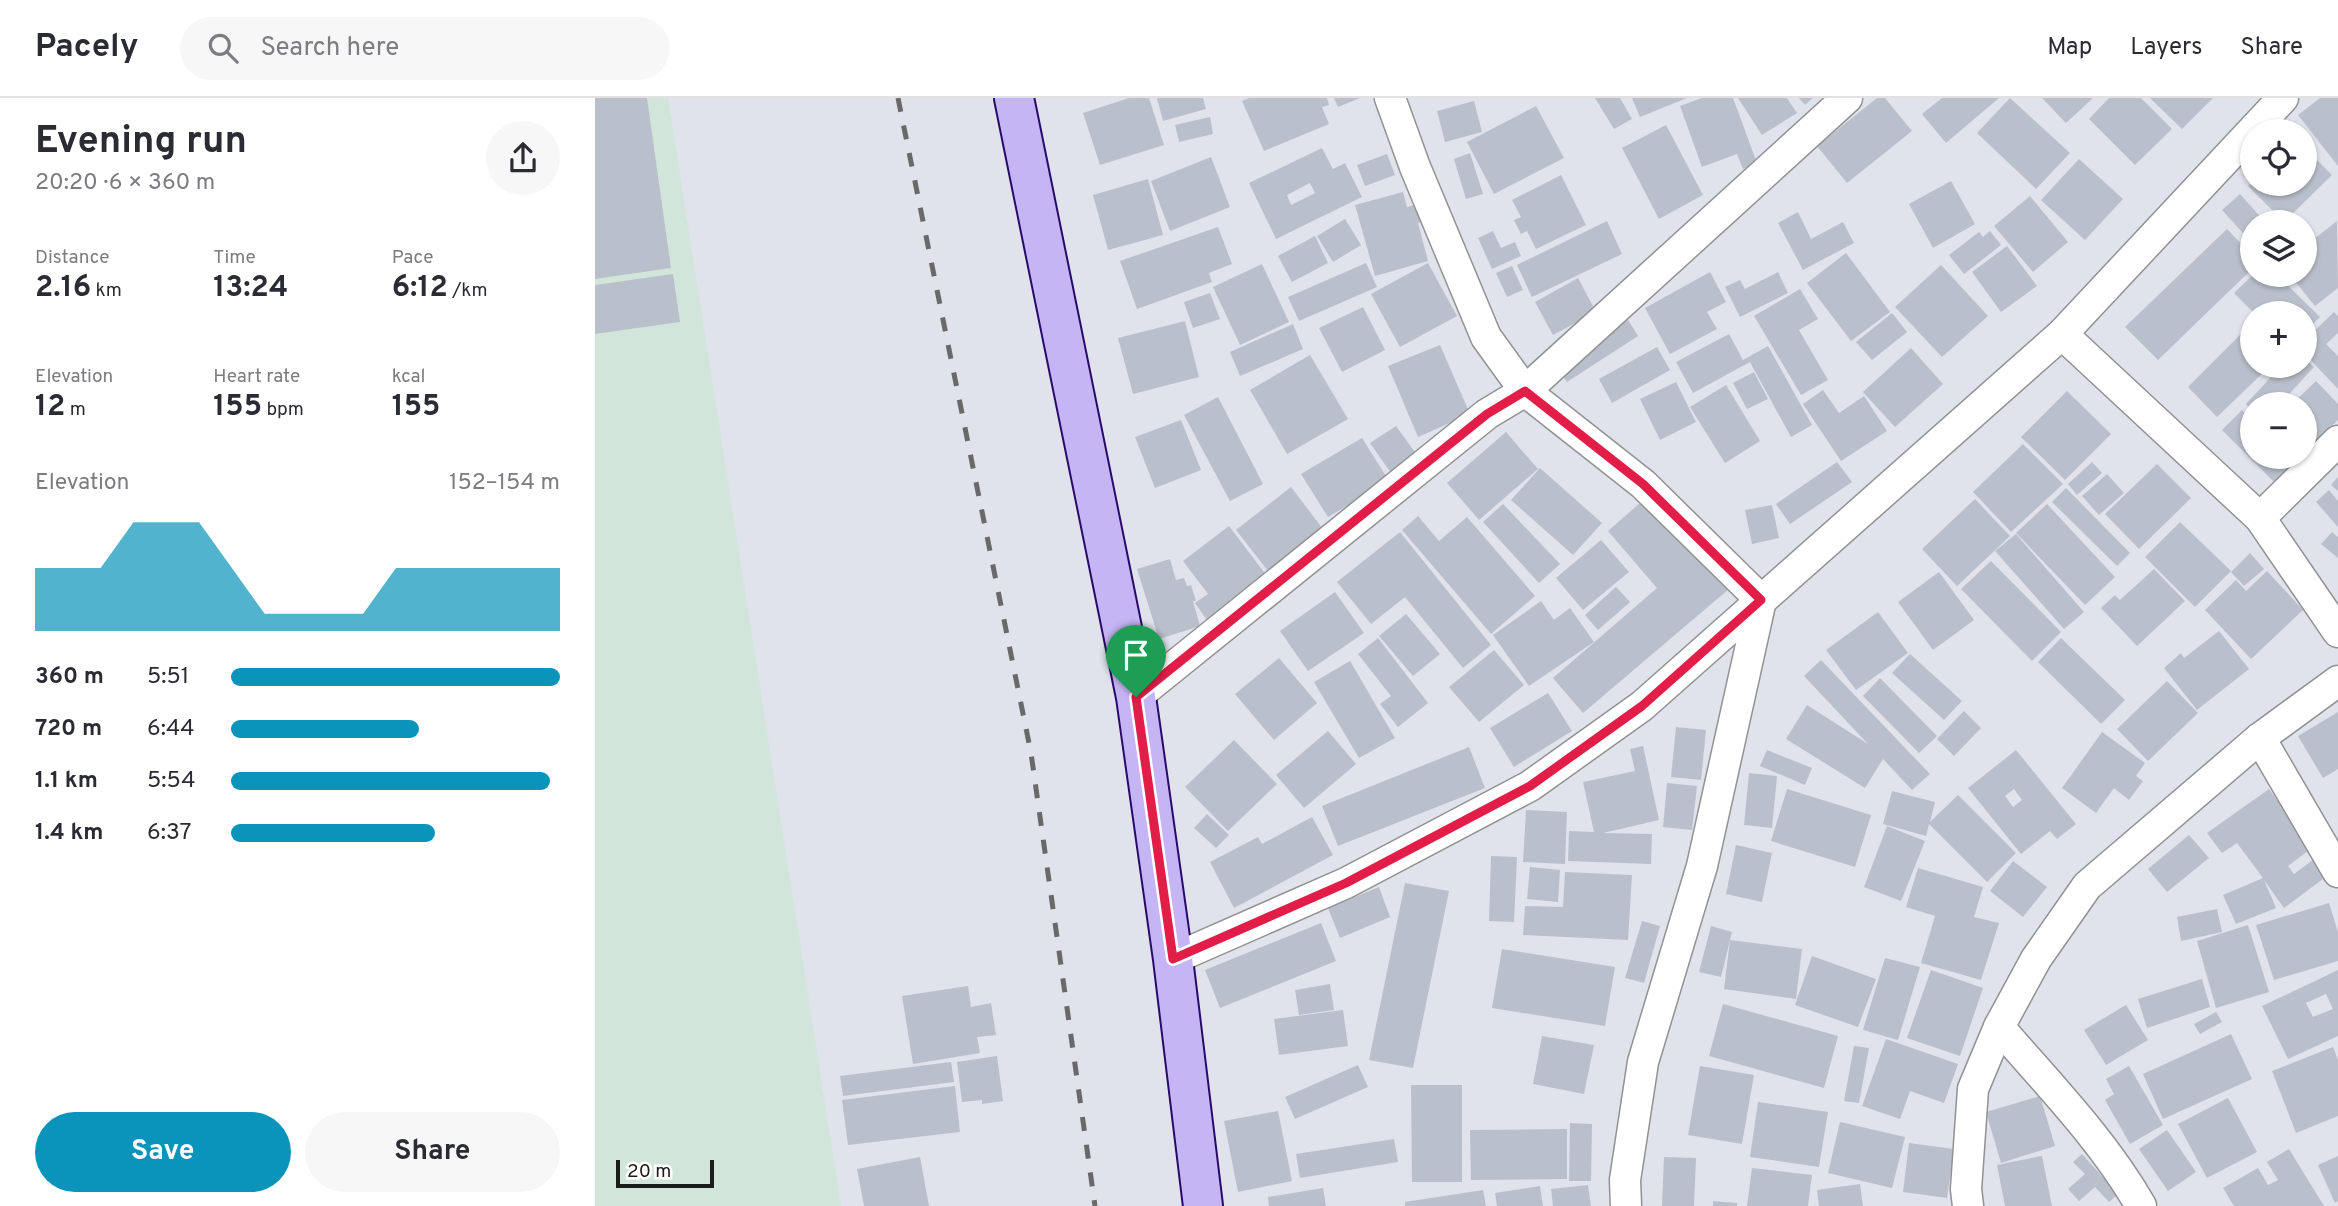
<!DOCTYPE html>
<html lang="en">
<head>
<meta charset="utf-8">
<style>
	body { margin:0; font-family:Overpass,sans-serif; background:#f7f7f7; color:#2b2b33; height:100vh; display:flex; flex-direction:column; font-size:26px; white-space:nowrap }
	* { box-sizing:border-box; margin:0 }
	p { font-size:23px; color:#7c7c81 }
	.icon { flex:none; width:38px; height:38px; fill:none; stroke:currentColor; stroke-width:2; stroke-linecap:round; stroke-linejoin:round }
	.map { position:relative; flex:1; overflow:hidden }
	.details { display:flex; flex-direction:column; background:#fff; width:595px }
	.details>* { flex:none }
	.tools { position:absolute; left:1645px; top:21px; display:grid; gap:14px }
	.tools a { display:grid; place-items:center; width:77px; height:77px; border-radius:50%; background:#fff; box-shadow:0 2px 5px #0004; font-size:35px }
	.scale { position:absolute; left:21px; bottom:18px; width:98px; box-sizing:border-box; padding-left:7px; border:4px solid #1b1b1b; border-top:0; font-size:19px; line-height:24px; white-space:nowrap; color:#1b1b1b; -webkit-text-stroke:5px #fff; paint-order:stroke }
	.pin { position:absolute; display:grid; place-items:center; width:60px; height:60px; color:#fff; margin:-72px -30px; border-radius:50% 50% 50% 0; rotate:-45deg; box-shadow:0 0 7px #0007 }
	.pin .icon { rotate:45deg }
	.round { display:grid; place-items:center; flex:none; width:74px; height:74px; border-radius:37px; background:#f7f7f7 }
	.overview { display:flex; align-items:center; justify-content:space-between; height:119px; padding:0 35px }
	h1 { font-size:38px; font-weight:700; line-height:52px }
	.figures { display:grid; grid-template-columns:repeat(3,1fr); gap:10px; height:119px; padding:7px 35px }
	.figures div { display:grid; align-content:center }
	.figures b { font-size:30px; font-weight:700 }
	.figures small { font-size:19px; font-weight:400 }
	.figures p { font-size:19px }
	.chart { height:196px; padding:14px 35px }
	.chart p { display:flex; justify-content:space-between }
	.chart svg { width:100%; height:126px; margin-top:7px; fill:#0a94bb; opacity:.7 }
	.action { display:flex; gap:14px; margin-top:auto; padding:14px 35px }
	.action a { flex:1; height:80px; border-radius:42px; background:#0a94bb; color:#fff; font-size:28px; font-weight:700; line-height:80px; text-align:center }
	.action a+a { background:#f7f7f7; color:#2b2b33 }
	ul { padding:0 35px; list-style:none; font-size:23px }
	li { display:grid; grid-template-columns:112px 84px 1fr; align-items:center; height:52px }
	li i { height:18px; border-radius:9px; background:#0a94bb }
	header { display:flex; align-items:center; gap:42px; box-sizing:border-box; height:98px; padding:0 35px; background:#fff; border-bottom:2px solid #e1e1e2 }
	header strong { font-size:33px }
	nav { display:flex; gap:38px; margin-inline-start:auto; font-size:24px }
	.search { width:490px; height:63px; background:#f7f7f7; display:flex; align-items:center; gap:18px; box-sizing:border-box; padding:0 24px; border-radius:38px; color:#7c7c81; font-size:26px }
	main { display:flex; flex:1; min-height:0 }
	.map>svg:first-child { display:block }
</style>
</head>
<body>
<header>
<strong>Pacely</strong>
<div class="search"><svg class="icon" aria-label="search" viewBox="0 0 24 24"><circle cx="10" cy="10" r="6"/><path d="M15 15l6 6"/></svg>Search here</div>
<nav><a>Map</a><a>Layers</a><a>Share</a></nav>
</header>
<main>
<section class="details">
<div class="overview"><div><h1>Evening run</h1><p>20:20 · 6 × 360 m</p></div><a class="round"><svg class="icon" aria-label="share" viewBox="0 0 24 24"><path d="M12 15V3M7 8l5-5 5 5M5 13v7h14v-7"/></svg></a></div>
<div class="figures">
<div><p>Distance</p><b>2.16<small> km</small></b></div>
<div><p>Time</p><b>13:24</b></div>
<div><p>Pace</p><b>6:12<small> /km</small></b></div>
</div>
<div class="figures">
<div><p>Elevation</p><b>12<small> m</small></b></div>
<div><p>Heart rate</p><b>155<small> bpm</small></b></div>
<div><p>kcal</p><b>155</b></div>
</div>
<div class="chart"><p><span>Elevation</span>152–154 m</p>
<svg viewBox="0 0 160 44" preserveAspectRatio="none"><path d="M0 44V22L10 22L20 22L30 6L40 6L50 6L60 22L70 38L80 38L90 38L100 38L110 22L120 22L130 22L140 22L150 22L160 22V44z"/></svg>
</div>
<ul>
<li><b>360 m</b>5:51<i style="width:100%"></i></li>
<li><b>720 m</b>6:44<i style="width:57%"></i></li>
<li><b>1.1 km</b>5:54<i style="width:97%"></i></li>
<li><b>1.4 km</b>6:37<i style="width:62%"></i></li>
</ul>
<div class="action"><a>Save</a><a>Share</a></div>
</section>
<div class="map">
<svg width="1743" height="1108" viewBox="0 0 1743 1108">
	<rect width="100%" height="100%" fill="#e0e2ec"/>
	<polygon fill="#d2e5da" points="0,0 73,0 246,1108 0,1108"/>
	<g fill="#bac0cb" fill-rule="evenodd">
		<polygon points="0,0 52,0 76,170 0,181"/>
		<polygon points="534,0 554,0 569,47 505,67 488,15"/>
		<polygon points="562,0 608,0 611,11 568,23"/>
		<polygon points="654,0 732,0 734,7 727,9 734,26 669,53 647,3"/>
		<polygon points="739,0 765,0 743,9"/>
		<polygon points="1000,0 1025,0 1037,21 1019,31"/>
		<polygon points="1037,0 1092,0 1045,19"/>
		<polygon points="1107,0 1138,0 1162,65 1148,71 1142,56 1107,69 1085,8"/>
		<polygon points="1143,0 1192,0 1202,15 1167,37"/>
		<polygon points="1204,0 1218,0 1210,7"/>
		<polygon points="1282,0 1290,0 1317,33 1252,85 1222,48"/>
		<polygon points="1347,0 1404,0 1351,45 1327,16"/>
		<polygon points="1415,0 1475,55 1441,91 1382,35"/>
		<polygon points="1447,0 1498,0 1471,25"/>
		<polygon points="1514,0 1546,0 1577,31 1540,67 1494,21"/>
		<polygon points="1555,0 1618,0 1587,31"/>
		<polygon points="1725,0 1743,0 1743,68 1703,17"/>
		<polygon points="879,3 887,34 850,44 842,13"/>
		<polygon points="941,8 969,60 899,96 872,44"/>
		<polygon points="615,19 618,36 584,44 580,27"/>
		<polygon points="1071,27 1108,97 1064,121 1027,50"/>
		<path d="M727,50L738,71L750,65L767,99L681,141L654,85ZM715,85L720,95L696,107L692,97Z"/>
		<polygon points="1710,50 1737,77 1689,124 1653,88 1657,84 1657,86 1710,86"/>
		<polygon points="875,55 888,96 871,101 859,61"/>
		<polygon points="792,56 800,77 770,88 762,67"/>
		<polygon points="616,59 635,109 575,133 556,83"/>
		<polygon points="1484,61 1528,101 1490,142 1446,102"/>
		<polygon points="966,77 991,127 941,151 932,133 926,136 919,122 926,119 917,102"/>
		<polygon points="553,81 568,137 513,152 498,97"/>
		<polygon points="1356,83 1380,126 1338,150 1314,106"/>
		<polygon points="808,94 812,109 823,106 828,124 823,125 833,163 780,178 760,107"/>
		<polygon points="1645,96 1670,124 1657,124 1657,145 1627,112"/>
		<polygon points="1435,98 1473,144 1438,174 1399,128"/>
		<polygon points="1203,114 1216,141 1248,124 1259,145 1208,172 1183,125"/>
		<polygon points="750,121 766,147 738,164 722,138"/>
		<polygon points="1012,123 1027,156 937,199 922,167"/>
		<polygon points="1742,123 1743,190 1720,208 1695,177 1710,177 1710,148"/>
		<polygon points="623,129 637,166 614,175 617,184 542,211 525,163"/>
		<polygon points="1632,131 1657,157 1657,171 1563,262 1530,229"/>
		<polygon points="898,133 906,150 920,144 926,158 897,171 883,140"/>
		<polygon points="1395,133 1406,147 1369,176 1354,157 1384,134 1388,139"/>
		<polygon points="720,138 733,165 697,184 683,158"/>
		<polygon points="1412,148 1442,188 1406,214 1377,174"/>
		<polygon points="1251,155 1295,214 1256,243 1212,185"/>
		<polygon points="771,165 782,189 704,223 693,199"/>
		<polygon points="833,165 862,218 805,249 776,196"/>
		<polygon points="667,166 694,224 645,247 618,189"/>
		<polygon points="1346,167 1393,218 1347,259 1300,209"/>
		<polygon points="917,168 928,192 912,199 901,175"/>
		<polygon points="1115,174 1131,204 1112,214 1122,231 1075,256 1050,210"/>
		<polygon points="1183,174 1193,195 1145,219 1130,189 1145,182 1150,191"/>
		<polygon points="78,176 85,224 0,236 0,187"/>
		<polygon points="1658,177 1682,177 1725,219 1710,234 1710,215 1659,215 1639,195"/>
		<polygon points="983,180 1001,214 958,237 940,204"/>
		<polygon points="1205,191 1223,221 1204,232 1233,282 1206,297 1159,218"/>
		<polygon points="615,195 625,221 598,230 589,204"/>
		<polygon points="768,209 790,252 747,274 724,230"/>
		<polygon points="1739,214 1743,218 1743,235 1731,246 1743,258 1743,291 1710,256 1710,242"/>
		<polygon points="1297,215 1312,234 1277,262 1261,244"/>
		<polygon points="1033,222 1043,238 972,284 961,269"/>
		<polygon points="590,223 604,279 538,296 523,240"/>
		<polygon points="1657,225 1657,268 1675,268 1622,319 1593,289"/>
		<polygon points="698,226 708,251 645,278 635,254"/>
		<polygon points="1134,236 1148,262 1173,248 1217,327 1196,339 1155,264 1098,295 1081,264"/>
		<polygon points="845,247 875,316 823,339 793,268"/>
		<polygon points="1062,249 1075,272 1017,305 1004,281"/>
		<polygon points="1316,250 1348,286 1300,329 1268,294"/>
		<polygon points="715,257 753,321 692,356 655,292"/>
		<polygon points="1710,261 1719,269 1685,306 1657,306 1657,312 1651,306 1686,268 1710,268"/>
		<polygon points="1159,274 1173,301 1152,311 1138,285"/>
		<polygon points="1721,283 1743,306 1743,322 1710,355 1710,306 1697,306"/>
		<polygon points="1081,284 1101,324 1065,342 1045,301"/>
		<polygon points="1131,287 1165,343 1130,365 1095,309"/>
		<polygon points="1228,292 1244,315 1269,298 1292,333 1246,363 1208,306"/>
		<polygon points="1472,293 1516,336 1470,382 1426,339"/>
		<polygon points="623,299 668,386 635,403 589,317"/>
		<polygon points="1647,312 1657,323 1657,359 1693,359 1699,365 1679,384 1627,332"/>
		<polygon points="586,322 606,372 560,390 540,339"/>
		<polygon points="801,328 822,357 796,375 775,345"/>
		<polygon points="911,334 943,371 884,422 852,385"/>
		<polygon points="767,340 794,383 733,419 706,376"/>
		<polygon points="1428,346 1468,386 1416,434 1378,394"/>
		<polygon points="1242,364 1257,384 1195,426 1181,406"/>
		<polygon points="1497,364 1507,375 1482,397 1473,386"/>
		<polygon points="1562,366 1596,400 1544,451 1510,416"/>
		<polygon points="945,370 1007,425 978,457 916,402"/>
		<polygon points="1512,376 1529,395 1504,417 1487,398"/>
		<polygon points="1743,379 1743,393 1736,387"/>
		<polygon points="696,389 728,431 673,473 641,432"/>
		<polygon points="1471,390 1535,455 1522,468 1457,404"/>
		<polygon points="1734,392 1743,403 1743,429 1721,404"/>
		<polygon points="1053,398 1134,491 988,615 958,580 1062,490 1013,433"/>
		<polygon points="1380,401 1415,438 1362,488 1327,451"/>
		<polygon points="908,406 965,466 944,485 888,424"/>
		<polygon points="1452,406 1520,479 1490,507 1421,435"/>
		<polygon points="1177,407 1184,440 1157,446 1150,412"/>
		<polygon points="823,418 844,443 872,419 940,498 896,536 807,432"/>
		<polygon points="1585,424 1636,473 1600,509 1550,459"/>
		<polygon points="634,428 672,478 612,522 600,505 613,496 588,463"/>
		<polygon points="805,434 896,547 868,570 810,499 776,526 742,484"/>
		<polygon points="1737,434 1743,439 1743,460 1726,446"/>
		<polygon points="1421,436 1489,514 1469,531 1400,453"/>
		<polygon points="1006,442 1034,474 988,512 961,480"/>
		<polygon points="1655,455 1669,471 1649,488 1636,474"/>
		<polygon points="575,461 581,482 589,480 592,488 596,487 601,503 598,503 605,528 564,541 542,471"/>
		<polygon points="1396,463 1466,534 1437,563 1366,491"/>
		<polygon points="1559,471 1590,503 1542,548 1506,510 1520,497 1525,502"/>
		<polygon points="1672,473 1708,512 1656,561 1610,512 1641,482 1651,493"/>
		<polygon points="1344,474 1379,522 1338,552 1303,504"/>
		<polygon points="1021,489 1035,504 1003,532 990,517"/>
		<polygon points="740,494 769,535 713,573 685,533"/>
		<polygon points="946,503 959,522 975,510 999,544 934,588 898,537"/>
		<polygon points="1283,514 1313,555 1261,592 1231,552"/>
		<polygon points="811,516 845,556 818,578 784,538"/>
		<polygon points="1624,533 1654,571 1602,612 1569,570 1586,555 1589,560"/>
		<polygon points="783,540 833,605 803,629 785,606 796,598 763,556"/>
		<polygon points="1466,540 1530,602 1506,626 1443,564"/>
		<polygon points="899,552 929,587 884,624 854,589"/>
		<polygon points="1315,556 1367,603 1349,622 1297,575"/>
		<polygon points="684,560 722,605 679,642 640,596"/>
		<polygon points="1226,562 1335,676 1317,692 1288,661 1270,690 1191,641 1212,607 1273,646 1209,578"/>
		<polygon points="755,563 800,640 764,660 719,584"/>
		<polygon points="1285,580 1342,638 1324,655 1268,598"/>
		<polygon points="1572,583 1603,615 1553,663 1522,631"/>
		<polygon points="953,595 977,633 919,669 895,630"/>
		<polygon points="1369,613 1386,630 1359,658 1342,641"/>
		<polygon points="1743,614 1743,671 1728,680 1703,638"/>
		<polygon points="1081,629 1111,632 1106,682 1076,679"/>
		<polygon points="733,633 761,666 709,710 681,677"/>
		<polygon points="1507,634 1550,665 1541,678 1548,683 1534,702 1519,690 1501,715 1467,690"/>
		<polygon points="639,642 682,686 633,733 590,689"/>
		<polygon points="1048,648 1064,722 1008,735 1057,736 1056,766 973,763 974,733 999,734 988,684 1040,673 1035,651"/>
		<polygon points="874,649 890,690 743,748 727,708"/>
		<polygon points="1172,652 1217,670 1210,687 1165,668"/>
		<path d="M1421,652L1481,726L1462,741L1455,733L1426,756L1373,690ZM1419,691L1427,702L1418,709L1410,698Z"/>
		<polygon points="1154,675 1182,678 1177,730 1149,727"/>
		<polygon points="1072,685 1102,688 1097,732 1068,729"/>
		<polygon points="1192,691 1276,717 1260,769 1176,743"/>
		<polygon points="1674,691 1717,750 1693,768 1699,776 1723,758 1736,775 1689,810 1669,782 1681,810 1641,826 1628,797 1668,780 1642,745 1627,755 1612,735"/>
		<polygon points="1297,693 1340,704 1335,724 1363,697 1421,755 1392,784 1334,726 1331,738 1288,726"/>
		<polygon points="931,712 972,714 970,766 928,764"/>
		<polygon points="612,716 634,737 621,750 599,730"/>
		<polygon points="717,719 738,757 639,810 615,764 663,739 667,746"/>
		<polygon points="1292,728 1330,743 1306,803 1269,789"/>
		<polygon points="1594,737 1614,760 1572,794 1553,771"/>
		<polygon points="1141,747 1177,755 1167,804 1131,796"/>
		<polygon points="896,758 922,759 919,824 894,823"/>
		<polygon points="1418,763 1452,789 1428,819 1395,793"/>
		<polygon points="935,769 965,772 963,804 932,801"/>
		<polygon points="1323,770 1388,789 1379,819 1404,825 1386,882 1326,865 1340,818 1311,809"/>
		<polygon points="970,774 1037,777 1033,842 928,837 930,808 968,809"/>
		<polygon points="810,785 854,793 818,970 774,962"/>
		<polygon points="784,789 795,819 745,840 733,810"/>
		<polygon points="1734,805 1743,834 1743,863 1679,882 1661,827"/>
		<polygon points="1622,811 1627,834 1586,843 1582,819"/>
		<polygon points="1047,823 1065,828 1049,885 1030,880"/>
		<polygon points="726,825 741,863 625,910 610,872"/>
		<polygon points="1653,827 1674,894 1621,910 1602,843"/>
		<polygon points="1116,828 1137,834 1126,879 1104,874"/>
		<polygon points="1135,842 1207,851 1201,901 1129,891"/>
		<polygon points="907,851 1020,869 1010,928 897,910"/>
		<polygon points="1217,858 1281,881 1263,929 1200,907"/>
		<polygon points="1290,860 1325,869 1303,942 1268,932"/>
		<polygon points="1336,872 1388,890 1365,958 1312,940"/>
		<path d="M1743,872V938L1693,961L1667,908ZM1731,896L1738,911L1718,919L1711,905Z"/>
		<polygon points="1607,881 1615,909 1552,930 1543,901"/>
		<polygon points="735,886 739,912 704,917 700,892"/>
		<polygon points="373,888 376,909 396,905 401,937 382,939 385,955 318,966 307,898"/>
		<polygon points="1128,906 1243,938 1229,990 1114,958"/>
		<polygon points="1531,907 1553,942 1511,967 1489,932"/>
		<polygon points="748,912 753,948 684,957 679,921"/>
		<polygon points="1621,914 1627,924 1605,936 1599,926"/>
		<polygon points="1636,936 1657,981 1568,1021 1548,976"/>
		<polygon points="947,938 999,947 989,996 938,986"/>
		<polygon points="1291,941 1363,966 1349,1005 1315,993 1305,1021 1267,1008"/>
		<polygon points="1259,948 1274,950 1264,1005 1249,1003"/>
		<polygon points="1738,949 1743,962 1743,1018 1701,1035 1677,973"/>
		<polygon points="402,958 408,1003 387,1006 387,1002 367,1004 362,964"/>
		<polygon points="356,964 359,984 248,998 245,978"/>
		<polygon points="763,967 773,989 700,1021 690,999"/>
		<polygon points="1105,968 1159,977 1147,1046 1093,1037"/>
		<polygon points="1534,968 1568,1027 1535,1046 1510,1002 1519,996 1511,981"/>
		<polygon points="816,987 867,987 867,1084 817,1084"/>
		<polygon points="360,988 365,1034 253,1047 247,1002"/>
		<polygon points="1445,998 1460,1048 1406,1065 1391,1014"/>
		<polygon points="1633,1000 1662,1054 1612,1080 1583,1026"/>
		<polygon points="1163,1004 1233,1014 1224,1069 1155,1059"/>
		<polygon points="683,1013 697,1083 643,1094 629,1023"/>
		<polygon points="1245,1024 1310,1039 1297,1090 1233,1075"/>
		<polygon points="975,1025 997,1026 996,1083 974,1083"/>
		<polygon points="972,1031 972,1081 876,1082 875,1032"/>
		<polygon points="1572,1032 1601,1074 1573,1093 1544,1051"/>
		<polygon points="799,1041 803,1064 705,1080 701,1056"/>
		<polygon points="1314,1045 1359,1051 1352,1100 1308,1094"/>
		<polygon points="1694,1051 1729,1108 1639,1108 1628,1090 1663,1070 1673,1087 1683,1082 1672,1064"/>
		<polygon points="1487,1056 1523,1096 1514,1104 1500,1089 1484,1103 1473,1091 1490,1076 1478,1064"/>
		<polygon points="1447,1058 1457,1108 1410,1108 1402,1067"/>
		<polygon points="1743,1058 1743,1103 1740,1105 1723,1067"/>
		<polygon points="325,1059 334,1108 269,1108 262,1071"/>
		<polygon points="1069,1059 1101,1060 1099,1108 1067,1108"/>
		<polygon points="1157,1070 1217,1077 1213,1108 1152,1108"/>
		<polygon points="1265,1086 1268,1108 1224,1108 1222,1092"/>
		<polygon points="993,1087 996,1108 958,1108 956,1091"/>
		<polygon points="945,1088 948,1108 902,1108 900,1095"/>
		<polygon points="728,1090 731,1108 674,1108 673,1099"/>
		<polygon points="888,1092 891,1108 810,1108 810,1104"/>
		<polygon points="1118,1103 1142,1105 1142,1108 1118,1108"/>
	</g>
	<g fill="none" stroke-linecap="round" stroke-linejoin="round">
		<g stroke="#929292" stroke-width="33">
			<g id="street">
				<polyline points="795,0 820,69 891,239 930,293 1048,386 1166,502"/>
				<polyline points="1467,236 1665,420 1743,534"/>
				<polyline points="1665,420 1743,343"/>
				<polyline points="541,599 892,316 930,293 1252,0"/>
				<polyline points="1665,640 1743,774"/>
				<polyline points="578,861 751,785 935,688 1047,608 1467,236 1688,0"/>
				<path d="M1404,929C1454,987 1508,1042 1546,1108"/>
				<polyline points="1031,1108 1030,1082 1048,964 1107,768 1166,502"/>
				<polyline points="1373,1108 1371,1091 1378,991 1404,929 1441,861 1492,788 1665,640 1743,583"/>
			</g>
		</g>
		<g stroke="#290a69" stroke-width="42">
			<polyline id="secondary" points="419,0 541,599 578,861 608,1108"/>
		</g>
		<use href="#street" stroke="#fff" stroke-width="30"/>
		<use href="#secondary" stroke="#c6b5f5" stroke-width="38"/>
		<polyline stroke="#696969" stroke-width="5" stroke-dasharray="14 14" stroke-linecap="butt" points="303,0 436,655 500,1108"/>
	</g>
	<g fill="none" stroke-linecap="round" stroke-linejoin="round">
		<g stroke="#fff" stroke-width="14">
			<polygon id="route" points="930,293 1048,386 1166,502 1047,608 935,688 751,785 578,861 541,599 892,316"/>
		</g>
		<use href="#route" stroke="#e11d48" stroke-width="9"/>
	</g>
</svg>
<div class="tools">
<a><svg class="icon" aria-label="locate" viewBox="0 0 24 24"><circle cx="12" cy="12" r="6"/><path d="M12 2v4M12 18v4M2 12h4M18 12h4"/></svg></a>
<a><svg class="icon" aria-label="layers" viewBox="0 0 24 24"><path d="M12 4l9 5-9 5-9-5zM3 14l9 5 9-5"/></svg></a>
<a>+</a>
<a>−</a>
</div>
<div class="scale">20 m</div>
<div class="pin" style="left:541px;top:599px;background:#1e9e55"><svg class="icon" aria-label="arrive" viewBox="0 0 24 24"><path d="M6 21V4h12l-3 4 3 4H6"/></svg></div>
</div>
</main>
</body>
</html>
